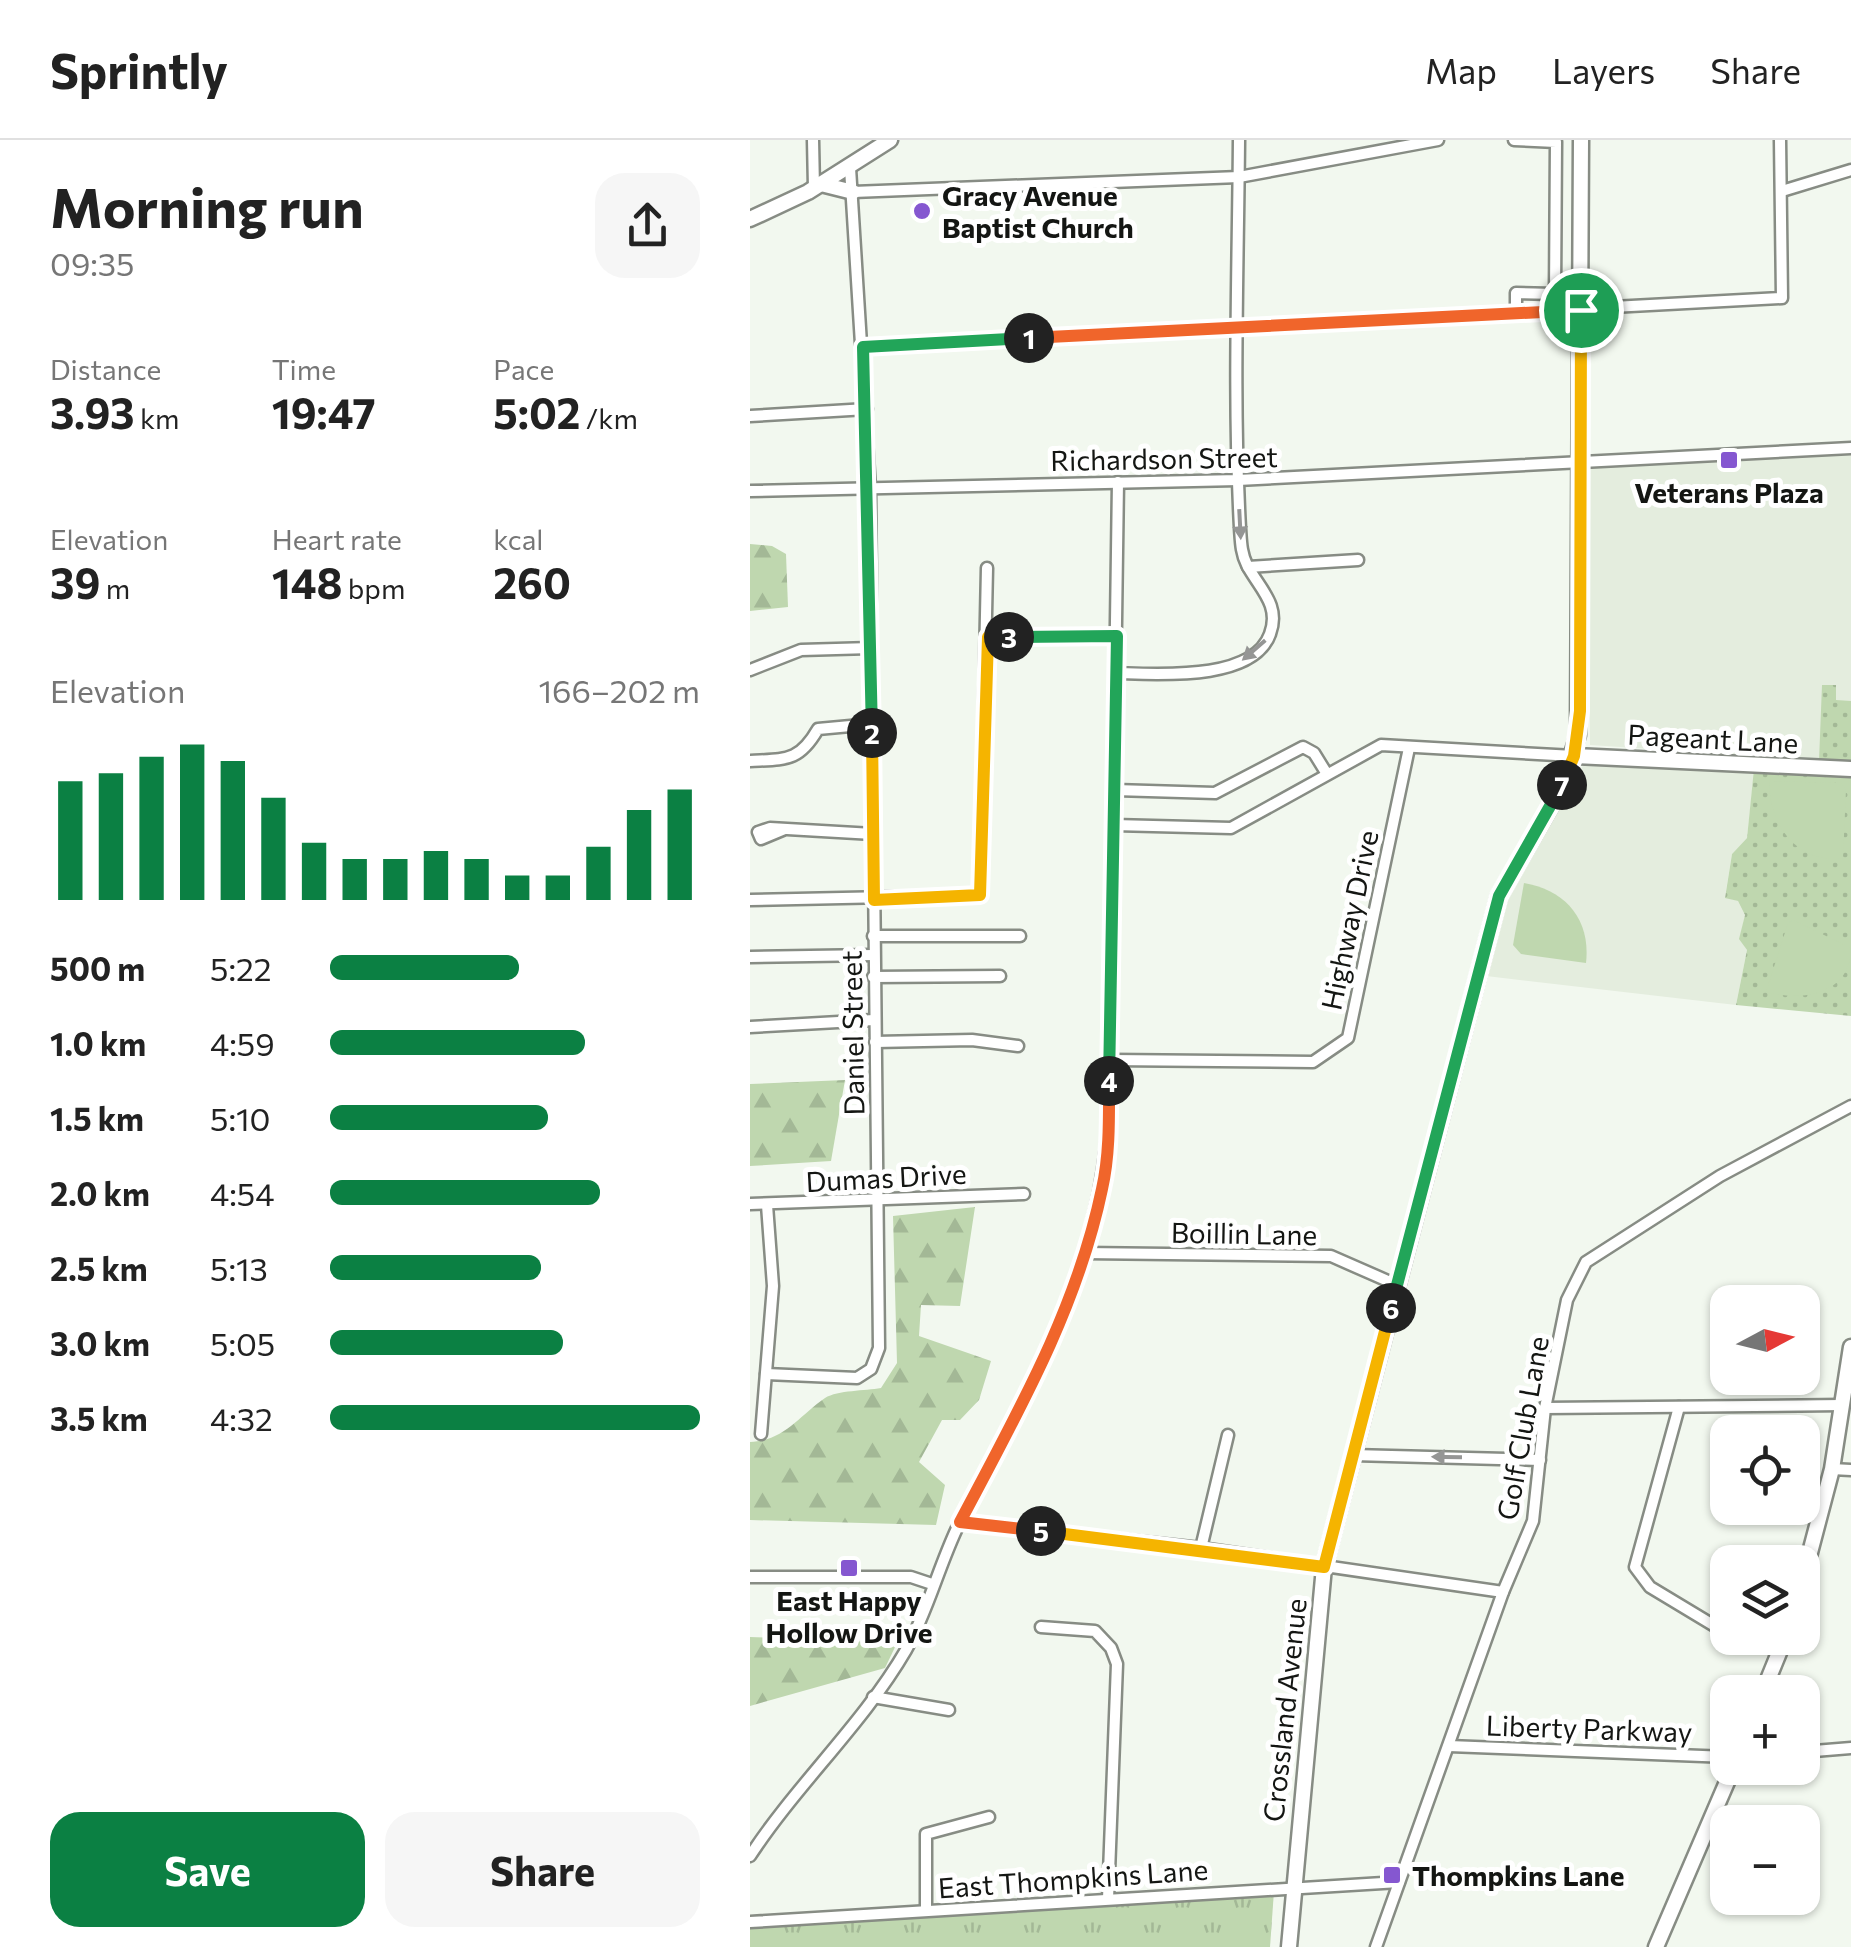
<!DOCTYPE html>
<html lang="en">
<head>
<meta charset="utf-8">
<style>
	body { margin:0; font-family:Commissioner,sans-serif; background:#f6f6f6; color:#222; height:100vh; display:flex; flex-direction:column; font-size:38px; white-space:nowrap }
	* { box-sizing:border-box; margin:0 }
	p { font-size:32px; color:#767676 }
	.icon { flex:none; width:55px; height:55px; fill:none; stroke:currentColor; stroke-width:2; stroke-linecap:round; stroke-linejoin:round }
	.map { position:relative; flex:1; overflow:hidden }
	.details { display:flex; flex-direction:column; background:#fff; width:750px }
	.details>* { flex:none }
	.needle { width:65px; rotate:83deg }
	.controls { position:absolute; left:960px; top:1145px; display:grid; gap:20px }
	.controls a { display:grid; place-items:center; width:110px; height:110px; border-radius:20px; background:#fff; box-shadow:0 2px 8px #0004; font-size:50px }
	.pin { position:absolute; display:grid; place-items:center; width:85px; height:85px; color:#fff; margin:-42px; border:5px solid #fff; border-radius:50%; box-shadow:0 2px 10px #0007 }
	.km { position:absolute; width:50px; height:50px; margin:-25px; border-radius:50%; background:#222; color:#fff; font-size:28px; line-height:50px; text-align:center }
	.round { display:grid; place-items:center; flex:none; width:105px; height:105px; border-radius:30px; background:#f6f6f6 }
	.overview { display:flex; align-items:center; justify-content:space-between; height:170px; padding:0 50px }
	h1 { font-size:55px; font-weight:700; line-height:75px }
	.metrics { display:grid; grid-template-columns:repeat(3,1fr); gap:15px; height:170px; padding:10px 50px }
	.metrics div { display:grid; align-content:center }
	.metrics b { font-size:42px; font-weight:700 }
	.metrics small { font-size:28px; font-weight:400 }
	.metrics p { font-size:28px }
	.chart { height:280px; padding:20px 50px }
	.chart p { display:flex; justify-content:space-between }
	.chart svg { width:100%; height:180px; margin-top:10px; stroke:#0b8043; stroke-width:6 }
	.action { display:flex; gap:20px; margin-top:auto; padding:20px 50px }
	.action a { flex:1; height:115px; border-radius:30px; background:#0b8043; color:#fff; font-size:40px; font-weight:700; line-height:115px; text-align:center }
	.action a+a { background:#f6f6f6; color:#222 }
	ul { padding:0 50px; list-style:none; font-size:32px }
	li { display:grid; grid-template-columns:160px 120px 1fr; align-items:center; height:75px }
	li i { height:25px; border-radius:12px; background:#0b8043 }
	header { display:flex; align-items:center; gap:60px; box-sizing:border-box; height:140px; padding:0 50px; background:#fff; border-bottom:2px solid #e0e0e0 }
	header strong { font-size:48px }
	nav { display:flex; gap:55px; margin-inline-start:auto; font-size:35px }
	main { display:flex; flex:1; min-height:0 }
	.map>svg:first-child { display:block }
</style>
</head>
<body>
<header>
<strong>Sprintly</strong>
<nav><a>Map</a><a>Layers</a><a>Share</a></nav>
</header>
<main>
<section class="details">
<div class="overview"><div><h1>Morning run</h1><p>09:35</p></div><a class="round"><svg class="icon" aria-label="share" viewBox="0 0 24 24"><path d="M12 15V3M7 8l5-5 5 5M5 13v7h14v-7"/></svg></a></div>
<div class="metrics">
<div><p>Distance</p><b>3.93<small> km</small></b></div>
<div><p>Time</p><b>19:47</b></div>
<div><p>Pace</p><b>5:02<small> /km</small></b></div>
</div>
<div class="metrics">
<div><p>Elevation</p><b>39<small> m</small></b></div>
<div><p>Heart rate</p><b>148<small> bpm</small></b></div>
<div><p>kcal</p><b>260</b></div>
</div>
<div class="chart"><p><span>Elevation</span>166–202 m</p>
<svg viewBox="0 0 160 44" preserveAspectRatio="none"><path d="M5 44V15M15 44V13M25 44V9M35 44V6M45 44V10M55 44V19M65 44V30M75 44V34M85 44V34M95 44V32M105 44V34M115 44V38M125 44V38M135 44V31M145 44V22M155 44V17"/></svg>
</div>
<ul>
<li><b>500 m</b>5:22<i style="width:51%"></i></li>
<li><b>1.0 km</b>4:59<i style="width:69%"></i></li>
<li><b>1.5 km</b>5:10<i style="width:59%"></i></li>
<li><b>2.0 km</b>4:54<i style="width:73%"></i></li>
<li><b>2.5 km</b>5:13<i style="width:57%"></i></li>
<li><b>3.0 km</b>5:05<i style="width:63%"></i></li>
<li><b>3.5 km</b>4:32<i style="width:100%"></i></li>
</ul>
<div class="action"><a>Save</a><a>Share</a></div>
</section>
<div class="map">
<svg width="1101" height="1807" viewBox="0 0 1101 1807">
	<defs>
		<pattern id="grass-tufts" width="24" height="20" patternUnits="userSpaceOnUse" patternTransform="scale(2.5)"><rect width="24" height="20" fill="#bfd7af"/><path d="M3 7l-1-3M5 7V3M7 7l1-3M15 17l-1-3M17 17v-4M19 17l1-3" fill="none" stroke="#a3b896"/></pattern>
		<pattern id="forest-firs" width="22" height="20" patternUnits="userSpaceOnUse" patternTransform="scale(2.5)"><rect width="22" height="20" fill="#bfd7af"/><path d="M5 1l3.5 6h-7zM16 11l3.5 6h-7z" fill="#a3b896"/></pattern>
		<pattern id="park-dots" width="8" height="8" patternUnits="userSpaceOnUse" patternTransform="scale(2.5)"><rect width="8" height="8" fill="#bfd7af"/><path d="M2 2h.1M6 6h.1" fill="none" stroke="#a3b896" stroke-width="1.8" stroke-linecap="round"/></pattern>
	</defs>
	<rect width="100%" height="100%" fill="#f2f8ef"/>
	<g fill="#e4edde">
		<polygon points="1101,315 1101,622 840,605 839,326"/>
		<polygon points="835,622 1004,633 997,698 982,714 975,757 988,761 995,775 990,799 997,810 986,865 736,836 757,758"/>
	</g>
	<polygon fill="url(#grass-tufts)" points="524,1751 520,1807 0,1807 0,1787"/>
	<g fill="url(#forest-firs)">
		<polygon points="0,404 22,406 36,414 38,467 0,471"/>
		<polygon points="95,940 81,1021 0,1026 0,944"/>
		<path d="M225,1067L210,1166L171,1165L169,1196L241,1221L229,1260L210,1280H192L169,1322L195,1345L186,1385L0,1380V1302C34,1301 49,1276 75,1258C88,1250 115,1251 131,1248L147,1223L143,1076Z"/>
		<polygon points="0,1497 147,1503 135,1528 0,1566"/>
	</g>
	<polygon fill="url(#park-dots)" points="1072,545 1086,545 1086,560 1101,561 1101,876 986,865 997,810 989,799 995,775 988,761 975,758 982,714 997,698 1005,619 1069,621"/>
	<g fill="#bfd7af">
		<path d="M1019,641L1091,643L1096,650L1093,718C1046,724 1019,684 1019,641Z"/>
		<path d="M774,743C815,750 841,779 836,823L771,814L763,805Z"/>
		<path d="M1043,780L1101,808C1101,854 1053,862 1016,852L1038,783Z"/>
	</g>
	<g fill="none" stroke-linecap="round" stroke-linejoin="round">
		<g stroke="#878c84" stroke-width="15">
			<g id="minor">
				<polyline points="63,0 64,48"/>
				<polyline points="764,0 806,2 805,154 766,153 766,173"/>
				<polyline points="1032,51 1101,30"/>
				<polyline points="103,52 489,37 688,0"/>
				<polyline points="113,207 1032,158 1030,0"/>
				<polyline points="0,276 117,269"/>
				<polyline points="0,351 488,340 1101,308"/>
				<polyline points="498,427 608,420"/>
				<polyline points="238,497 367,497"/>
				<polyline points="0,530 51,510 121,508"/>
				<path d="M366,533C406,534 503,542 520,494C531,465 509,448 497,425C491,413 491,402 490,388C483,260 488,129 489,0"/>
				<path d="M0,621C36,619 49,622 68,589L122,584"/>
				<polyline points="365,650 465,653 553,607 564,613 577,634"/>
				<polyline points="364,685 481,688 631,605 824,616"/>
				<polyline points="35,689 11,699 8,692 20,688 123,694"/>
				<polyline points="0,760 230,755 237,428"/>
				<polyline points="123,796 270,796"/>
				<polyline points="0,817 124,815"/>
				<polyline points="123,837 250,836"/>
				<polyline points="0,887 124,880"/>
				<polyline points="125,902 222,900 268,906"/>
				<polyline points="360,920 563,922 598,898 659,608"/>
				<polyline points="0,1064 274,1054"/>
				<polyline points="334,1113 581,1116 647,1145"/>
				<polyline points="16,1234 107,1238 121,1229 129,1208 120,348 100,28"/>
				<polyline points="929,1267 885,1427 900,1447 978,1494"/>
				<polyline points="795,1268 1093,1265"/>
				<polyline points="11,1294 23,1146 17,1065"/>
				<polyline points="603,1315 790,1320"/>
				<polyline points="1082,1329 1101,1330"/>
				<polyline points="210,1382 451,1408 753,1452"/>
				<polyline points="451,1408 478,1295"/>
				<polyline points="0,1437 161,1437 182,1444"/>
				<polyline points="291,1487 345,1491 361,1508 367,1524 358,1759"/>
				<polyline points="988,1498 1030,1511"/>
				<polyline points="123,1557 199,1570"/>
				<polyline points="699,1606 978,1617"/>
				<polyline points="1052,1612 1101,1608"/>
				<path d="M0,1716C47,1644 113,1584 156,1510C178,1471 189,1425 209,1384C279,1245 353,1127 359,967L368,342"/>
				<polyline points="176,1770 176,1694 239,1677"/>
				<polyline points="0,1782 649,1742"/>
				<polyline points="626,1807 753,1452 783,1381 795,1268 817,1160 836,1122 970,1036 1101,966"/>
			</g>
		</g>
		<g stroke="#878c84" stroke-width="19">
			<g id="major">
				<polyline points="71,44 103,52"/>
				<polyline points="0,79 58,52 140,0"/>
				<polyline points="825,616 1101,629"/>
				<polyline points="1052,1443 1082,1329 1101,1207"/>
				<polyline points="1013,1552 1035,1498"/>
				<polyline points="539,1807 574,1427 749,756 811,648 828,595 831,0"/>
				<polyline points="906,1807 983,1628"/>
			</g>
		</g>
		<use href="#minor" stroke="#fff" stroke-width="10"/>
		<use href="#major" stroke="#fff" stroke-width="14"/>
	</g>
	<defs><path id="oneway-solid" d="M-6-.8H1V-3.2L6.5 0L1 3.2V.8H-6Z" transform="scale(2.5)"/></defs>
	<g fill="#959695">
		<use href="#oneway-solid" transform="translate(490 384) rotate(87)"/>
		<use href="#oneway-solid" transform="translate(504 510) rotate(139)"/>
		<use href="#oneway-solid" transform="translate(697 1317) rotate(-179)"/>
	</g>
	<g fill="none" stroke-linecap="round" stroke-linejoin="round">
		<g stroke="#fff" stroke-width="20">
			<polyline id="split-1" points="279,198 831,170"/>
		</g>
		<g stroke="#fff" stroke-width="20">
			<polyline id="split-2" points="122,593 113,207 279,198"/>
		</g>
		<g stroke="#fff" stroke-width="20">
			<polyline id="split-3" points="122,593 124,760 230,755 238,497 259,497"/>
		</g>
		<g stroke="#fff" stroke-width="20">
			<polyline id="split-4" points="259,497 367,496 359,941"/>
		</g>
		<g stroke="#fff" stroke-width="20">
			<path id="split-5" d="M291,1391L210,1382C267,1274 327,1169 352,1049C360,1014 359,976 359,941"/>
		</g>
		<g stroke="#fff" stroke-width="20">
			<polyline id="split-6" points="291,1391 574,1427 641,1168"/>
		</g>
		<g stroke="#fff" stroke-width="20">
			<polyline id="split-7" points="641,1168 749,756 812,645"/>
		</g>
		<g stroke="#fff" stroke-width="20">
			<polyline id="split-8" points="812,645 824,616 830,571 831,170"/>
		</g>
		<use href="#split-1" stroke="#f0652b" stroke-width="12"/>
		<use href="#split-2" stroke="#22a559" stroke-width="12"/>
		<use href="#split-3" stroke="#f5b400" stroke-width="12"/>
		<use href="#split-4" stroke="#22a559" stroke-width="12"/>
		<use href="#split-5" stroke="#f0652b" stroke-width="12"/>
		<use href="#split-6" stroke="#f5b400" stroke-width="12"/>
		<use href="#split-7" stroke="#22a559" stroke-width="12"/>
		<use href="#split-8" stroke="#f5b400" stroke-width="12"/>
	</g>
	<g fill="#8557d0" stroke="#fff" stroke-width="4">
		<circle cx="172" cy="71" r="10"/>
		<rect x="969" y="310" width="20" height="20" rx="5"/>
		<rect x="89" y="1418" width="20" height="20" rx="5"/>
		<rect x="632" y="1725" width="20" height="20" rx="5"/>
	</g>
	<g text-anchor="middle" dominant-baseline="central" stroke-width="10" stroke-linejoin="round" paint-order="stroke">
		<g font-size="28" font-weight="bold" fill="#141613" stroke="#fff" text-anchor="start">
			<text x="192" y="55">Gracy Avenue<tspan x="192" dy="32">Baptist Church</tspan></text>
			<text x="979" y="352" text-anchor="middle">Veterans Plaza</text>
			<text x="99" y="1460" text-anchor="middle">East Happy<tspan x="99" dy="32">Hollow Drive</tspan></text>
			<text x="662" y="1735">Thompkins Lane</text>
		</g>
		<g font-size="28" fill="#141613" stroke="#fff">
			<text transform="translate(414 318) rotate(-1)">Richardson Street</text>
			<text transform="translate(963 598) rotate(3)">Pageant Lane</text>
			<text transform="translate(599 780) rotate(-78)">Highway Drive</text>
			<text transform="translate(102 893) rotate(-91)">Daniel Street</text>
			<text transform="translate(136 1037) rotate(-3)">Dumas Drive</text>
			<text transform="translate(494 1093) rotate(1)">Boillin Lane</text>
			<text transform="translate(772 1288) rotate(-80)">Golf Club Lane</text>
			<text transform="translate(534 1570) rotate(-84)">Crossland Avenue</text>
			<text transform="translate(839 1588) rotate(2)">Liberty Parkway</text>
			<text transform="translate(323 1738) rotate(-4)">East Thompkins Lane</text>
		</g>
	</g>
</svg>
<div class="controls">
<a><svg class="needle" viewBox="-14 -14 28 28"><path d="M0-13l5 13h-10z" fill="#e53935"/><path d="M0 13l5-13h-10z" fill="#767676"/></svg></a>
<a><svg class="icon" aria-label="locate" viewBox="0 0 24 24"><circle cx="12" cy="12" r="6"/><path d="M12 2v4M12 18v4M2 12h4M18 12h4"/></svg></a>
<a><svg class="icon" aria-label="layers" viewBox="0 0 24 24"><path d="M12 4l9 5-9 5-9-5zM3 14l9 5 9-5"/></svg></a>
<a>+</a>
<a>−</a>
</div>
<div class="pin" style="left:831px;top:170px;background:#1e9e55"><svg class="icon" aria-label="arrive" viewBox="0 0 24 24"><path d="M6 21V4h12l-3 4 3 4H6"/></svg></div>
<b class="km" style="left:279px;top:198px">1</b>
<b class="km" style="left:122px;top:593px">2</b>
<b class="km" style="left:259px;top:497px">3</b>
<b class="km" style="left:359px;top:941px">4</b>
<b class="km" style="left:291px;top:1391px">5</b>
<b class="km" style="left:641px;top:1168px">6</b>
<b class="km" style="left:812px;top:645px">7</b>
</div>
</main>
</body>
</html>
